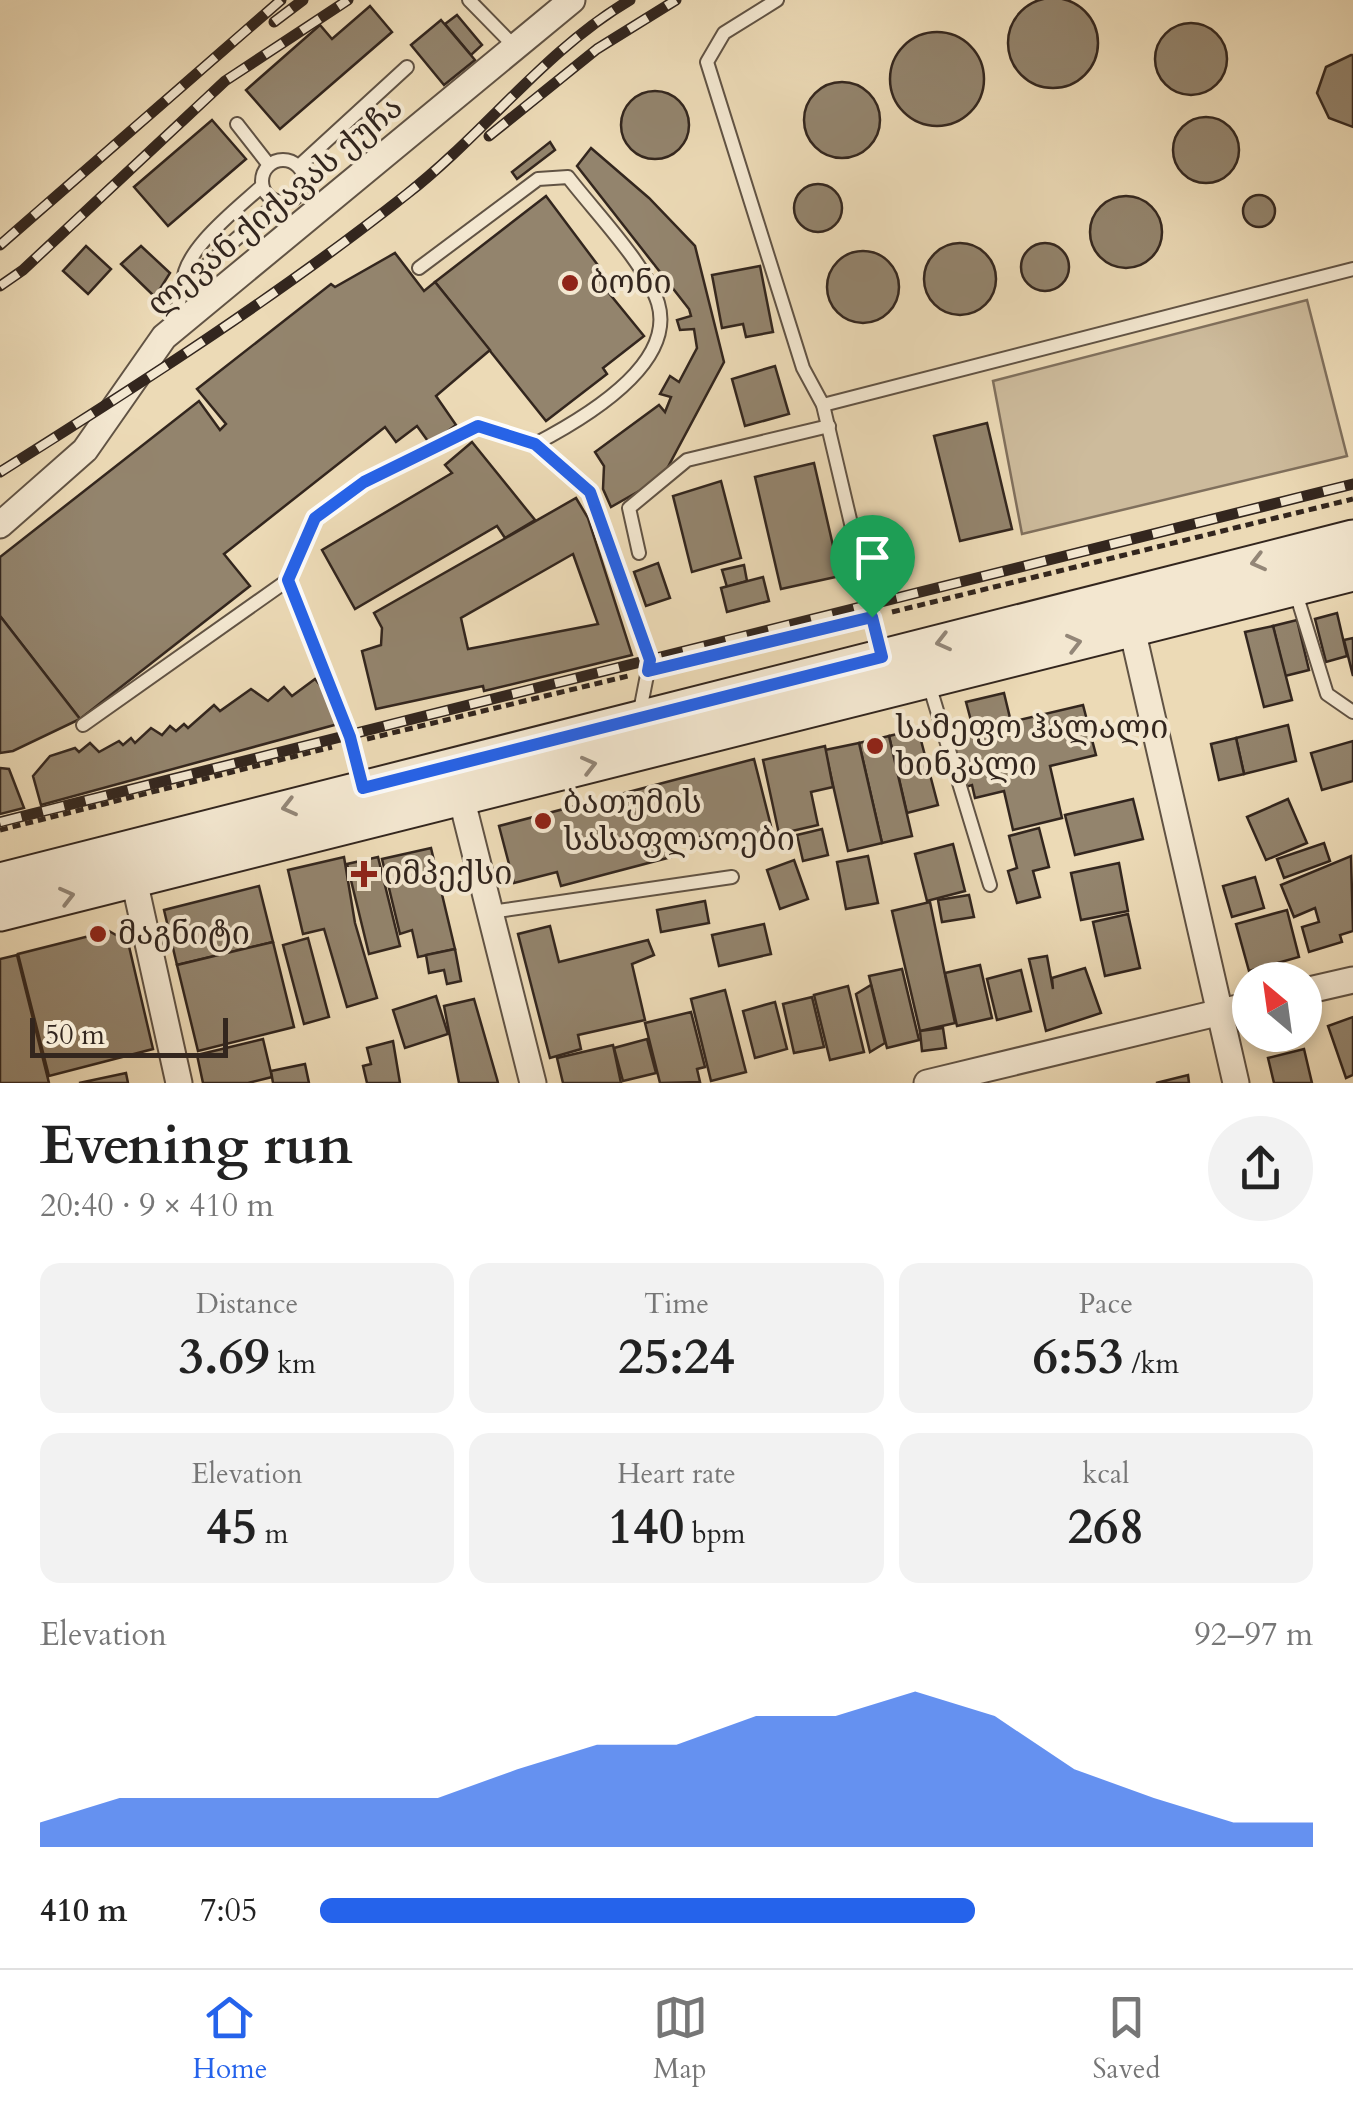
<!DOCTYPE html>
<html lang="en">
<head>
<meta charset="utf-8">
<style>
	body { margin:0; font-family:Cardo,"Noto Serif Georgian",serif; background:#f2f2f2; color:#222; height:100vh; display:flex; flex-direction:column; font-size:38px; white-space:nowrap }
	* { box-sizing:border-box; margin:0 }
	p { font-size:32px; color:#767676 }
	.icon { flex:none; width:55px; height:55px; fill:none; stroke:currentColor; stroke-width:2; stroke-linecap:round; stroke-linejoin:round }
	.map { position:relative; height:1083px; overflow:hidden }
	.panel { display:flex; flex-direction:column; background:#fff; flex:1 }
	.panel>* { flex:none }
	.needle { width:65px; rotate:331deg }
	.controls { position:absolute; left:1232px; top:962px; display:grid; gap:20px }
	.controls a { display:grid; place-items:center; width:90px; height:90px; border-radius:50%; background:#fff; box-shadow:0 5px 15px #0003; font-size:50px }
	.scale { position:absolute; left:30px; bottom:25px; width:198px; box-sizing:border-box; padding-left:10px; border:5px solid #33261e; border-top:0; font-size:28px; line-height:35px; white-space:nowrap; color:#33261e; -webkit-text-stroke:8px #f3e7d0; paint-order:stroke }
	.pin { position:absolute; display:grid; place-items:center; width:85px; height:85px; color:#fff; margin:-102px -42px; border-radius:50% 50% 50% 0; rotate:-45deg; box-shadow:0 0 10px #0007 }
	.pin .icon { rotate:45deg }
	.round { display:grid; place-items:center; flex:none; width:105px; height:105px; border-radius:52px; background:#f2f2f2 }
	.head { display:flex; align-items:center; justify-content:space-between; height:170px; padding:0 40px }
	h1 { font-size:55px; font-weight:800; line-height:75px }
	.metrics { display:grid; grid-template-columns:repeat(3,1fr); gap:15px; height:170px; padding:10px 40px }
	.metrics div { display:grid; align-content:center; border-radius:20px; background:#f2f2f2; text-align:center }
	.metrics b { font-size:50px; font-weight:800 }
	.metrics small { font-size:28px; font-weight:400 }
	.metrics p { font-size:28px }
	.chart { height:280px; padding:20px 40px }
	.chart p { display:flex; justify-content:space-between }
	.chart svg { width:100%; height:180px; margin-top:10px; fill:#2563eb; opacity:.7 }
	ul { padding:0 40px; list-style:none; font-size:32px }
	li { display:grid; grid-template-columns:160px 120px 1fr; align-items:center; height:75px }
	li i { height:25px; border-radius:12px; background:#2563eb }
	.dock { display:flex; justify-content:space-around; align-items:center; height:140px; border-top:2px solid #e0e0e0; background:#fff; font-size:28px; color:#767676 }
	.dock a { display:grid; justify-items:center; gap:5px }
	.dock .selected { color:#2563eb }
	.map>svg:first-child { display:block }
</style>
</head>
<body>
<div class="map">
<svg width="1353" height="1083" viewBox="0 0 1353 1083">
	<rect width="100%" height="100%" fill="#ecdab6"/>
	<filter id="stains"><feTurbulence type="fractalNoise" baseFrequency=".002" numOctaves="4"/><feColorMatrix values="0 0 0 0 .2 0 0 0 0 .09 0 0 0 0 .02 0 0 0 .5 -.17"/></filter>
	<radialGradient id="worn" r=".72"><stop offset=".6" stop-color="#630" stop-opacity="0"/><stop offset="1" stop-color="#630" stop-opacity=".3"/></radialGradient>
	<polygon fill="#cdbb9c" stroke="#80705d" stroke-width="2.5" points="1307,300 1347,456 1022,534 993,381"/>
	<g fill="#93846d" stroke="#33261e" stroke-width="2.5" fill-rule="evenodd">
		<circle cx="1053" cy="43" r="45"/>
		<polygon points="370,6 392,32 280,129 246,90 320,25 332,39"/>
		<polygon points="457,15 482,45 471,55 445,24"/>
		<polygon points="441,20 475,60 444,85 411,45"/>
		<circle cx="1191" cy="59" r="36"/>
		<circle cx="937" cy="79" r="47"/>
		<polygon points="1351,55 1353,55 1353,127 1329,118 1317,93 1326,67"/>
		<circle cx="842" cy="120" r="38"/>
		<circle cx="655" cy="125" r="34"/>
		<circle cx="1206" cy="150" r="33"/>
		<polygon points="212,120 246,159 168,226 134,187"/>
		<polygon points="550,142 555,150 517,179 512,172"/>
		<polygon points="591,148 649,198 695,246 724,362 662,478 611,507 603,489 604,466 595,452 659,405 665,412 671,397 660,394 670,376 679,382 697,348 694,329 680,330 677,320 691,316 689,309 577,166"/>
		<circle cx="818" cy="208" r="24"/>
		<circle cx="1259" cy="211" r="16"/>
		<polygon points="546,196 606,276 600,282 644,336 603,368 607,374 546,421 435,282"/>
		<circle cx="1126" cy="232" r="36"/>
		<circle cx="1045" cy="267" r="24"/>
		<circle cx="960" cy="279" r="36"/>
		<polygon points="86,246 111,269 88,294 63,271"/>
		<polygon points="141,246 170,273 155,297 121,264"/>
		<circle cx="863" cy="287" r="36"/>
		<polygon points="395,253 424,291 435,282 490,350 436,396 456,425 430,444 417,426 396,442 385,427 224,554 250,586 80,719 0,616 0,557 199,401 220,430 226,424 197,389 331,284 335,287"/>
		<polygon points="760,266 773,332 746,337 743,324 722,328 712,275"/>
		<polygon points="775,366 789,414 745,426 732,379"/>
		<polygon points="987,423 1012,529 960,541 934,436"/>
		<polygon points="472,442 535,520 505,538 497,526 355,609 322,550 452,473 445,465"/>
		<polygon points="814,463 840,576 781,589 755,477"/>
		<polygon points="721,481 741,558 692,572 673,496"/>
		<path d="M576,498L588,518L632,655L484,691L483,686L376,709L362,651L381,645L382,628L374,613ZM573,554L598,624L468,649L461,618Z"/>
		<polygon points="658,563 670,598 646,606 634,572"/>
		<polygon points="744,565 747,581 727,587 722,570"/>
		<polygon points="763,577 769,601 727,612 721,588"/>
		<polygon points="1337,613 1347,656 1326,662 1315,619"/>
		<polygon points="0,616 80,719 13,751 0,753"/>
		<polygon points="1297,620 1309,670 1285,676 1273,626"/>
		<polygon points="1273,626 1292,700 1264,707 1245,632"/>
		<polygon points="1353,638 1353,676 1344,640"/>
		<polygon points="315,679 336,704 338,724 41,805 33,776 50,756 75,748 79,752 90,743 99,752 119,741 123,745 131,738 135,743 151,728 162,735 170,726 176,731 184,724 188,728 214,705 220,711 251,689 268,701 284,687 292,696"/>
		<polygon points="1004,693 1011,722 1083,705 1096,755 1050,766 1062,818 1013,830 1004,791 975,798 972,785 962,788 950,737 974,732 966,702"/>
		<polygon points="1288,725 1296,761 1244,774 1236,738"/>
		<polygon points="918,729 938,805 907,813 889,736"/>
		<polygon points="889,736 912,836 882,843 859,743"/>
		<polygon points="1236,738 1244,774 1219,780 1211,744"/>
		<polygon points="1353,741 1353,781 1322,790 1311,753"/>
		<polygon points="859,743 882,843 848,851 825,750"/>
		<polygon points="825,746 833,787 811,792 818,825 779,834 763,760"/>
		<polygon points="754,759 772,830 726,842 723,831 672,844 675,856 561,886 557,872 514,883 499,826"/>
		<polygon points="0,768 9,769 24,808 0,814"/>
		<polygon points="1133,799 1143,839 1075,855 1065,815"/>
		<polygon points="1288,799 1307,843 1266,860 1247,817"/>
		<polygon points="1039,828 1049,867 1033,871 1040,897 1017,903 1008,871 1017,868 1009,836"/>
		<polygon points="822,829 828,855 803,861 797,835"/>
		<polygon points="1324,843 1330,861 1284,878 1277,859"/>
		<polygon points="953,844 965,891 927,901 915,854"/>
		<polygon points="431,848 455,949 418,957 412,930 400,934 382,859"/>
		<polygon points="868,856 878,903 846,909 837,862"/>
		<polygon points="1351,856 1353,931 1340,935 1342,942 1309,952 1302,927 1319,922 1315,908 1294,917 1281,885"/>
		<polygon points="344,857 355,923 377,998 347,1007 324,929 303,934 288,870"/>
		<polygon points="378,857 400,946 369,954 347,864"/>
		<polygon points="794,860 808,899 780,909 767,870"/>
		<polygon points="1119,863 1128,911 1081,920 1071,873"/>
		<polygon points="1255,877 1264,908 1232,917 1223,886"/>
		<polygon points="259,886 273,942 177,965 164,910"/>
		<polygon points="969,895 974,917 942,922 938,900"/>
		<polygon points="705,901 709,923 661,932 657,910"/>
		<polygon points="930,902 955,1023 920,1031 892,911"/>
		<polygon points="1287,910 1299,957 1249,971 1236,924"/>
		<polygon points="1128,914 1140,968 1105,976 1093,922"/>
		<polygon points="764,924 771,954 719,966 712,935"/>
		<polygon points="550,926 559,962 648,940 654,955 632,964 645,1020 578,1035 581,1049 550,1058 518,934"/>
		<polygon points="109,931 128,942 153,1049 49,1076 18,954"/>
		<polygon points="308,938 329,1017 304,1024 283,945"/>
		<polygon points="273,942 294,1027 198,1051 177,965"/>
		<polygon points="455,949 461,981 447,984 444,970 429,973 426,955"/>
		<polygon points="17,955 49,1083 0,1083 0,959"/>
		<polygon points="1047,956 1053,989 1052,978 1085,968 1101,1013 1046,1031 1029,959"/>
		<polygon points="980,965 992,1018 957,1026 945,973"/>
		<polygon points="902,969 919,1040 887,1048 869,976"/>
		<polygon points="1021,970 1031,1011 997,1020 987,979"/>
		<polygon points="871,985 885,1043 870,1052 856,994"/>
		<polygon points="848,986 864,1052 830,1060 814,995"/>
		<polygon points="725,990 746,1072 711,1081 691,999"/>
		<polygon points="436,996 448,1034 405,1048 393,1010"/>
		<polygon points="812,997 824,1047 794,1053 783,1004"/>
		<polygon points="474,999 497,1079 498,1083 459,1083 444,1006"/>
		<polygon points="775,1002 787,1049 755,1058 743,1011"/>
		<polygon points="691,1012 705,1067 697,1069 700,1082 660,1083 645,1023"/>
		<polygon points="1353,1017 1353,1075 1346,1078 1328,1026"/>
		<polygon points="943,1028 946,1048 922,1051 920,1031"/>
		<polygon points="263,1039 272,1077 248,1083 203,1083 197,1055"/>
		<polygon points="647,1039 656,1073 623,1081 614,1048"/>
		<polygon points="393,1041 400,1083 367,1083 363,1066 371,1064 367,1048"/>
		<polygon points="613,1045 621,1083 563,1083 557,1058"/>
		<polygon points="1304,1049 1312,1083 1274,1083 1268,1058"/>
		<polygon points="305,1064 309,1083 273,1083 271,1071"/>
		<polygon points="126,1073 128,1083 79,1083"/>
		<polygon points="1188,1075 1189,1083 1156,1083"/>
	</g>
	<g fill="none" stroke-linecap="round" stroke-linejoin="round">
		<g stroke="#615344" stroke-width="16">
			<g id="service">
				<polyline points="469,0 515,47"/>
				<polyline points="777,0 724,33 707,62 803,368 823,405 882,655"/>
				<polyline points="237,124 269,165"/>
				<circle cx="283" cy="181" r="21"/>
				<polyline points="299,166 407,67"/>
				<path d="M262,186C238,208 180,252 183,286L278,202"/>
				<polyline points="174,323 183,286"/>
				<polyline points="823,405 1353,269"/>
				<polyline points="535,444 590,491 650,660 639,716"/>
				<polyline points="639,553 629,508 687,460 829,426"/>
				<polyline points="288,580 349,737 363,786"/>
				<polyline points="1295,590 1327,694 1353,712"/>
				<polyline points="928,681 990,885"/>
				<path d="M83,725L288,580L315,518L364,482L478,426L535,444C579,421 677,366 658,303C645,263 594,211 568,177L538,179L419,268"/>
				<polyline points="491,912 732,877"/>
			</g>
		</g>
		<g stroke="#615344" stroke-width="29">
			<g id="minor">
				<polyline points="0,525 85,450 164,337 572,0"/>
				<polyline points="1132,629 1236,1083"/>
				<polyline points="461,797 533,1083"/>
				<polyline points="134,880 179,1083"/>
				<polyline points="1305,991 1353,980"/>
				<polyline points="927,1083 1250,1005"/>
			</g>
		</g>
		<g stroke="#33261e" stroke-width="39">
			<g id="secondary">
				<polyline points="0,881 1353,538"/>
				<polyline points="0,913 1353,573"/>
			</g>
		</g>
		<g stroke="#33261e" stroke-width="5" stroke-dasharray="8 5" stroke-linecap="butt">
			<polyline points="892,612 1353,499"/>
			<polyline points="668,666 857,621"/>
			<polyline points="367,739 628,676"/>
			<polyline points="0,830 332,747"/>
		</g>
		<use href="#service" stroke="#f3e7d0" stroke-width="12"/>
		<use href="#minor" stroke="#f3e7d0" stroke-width="25"/>
		<use href="#secondary" stroke="#f3e7d0" stroke-width="35"/>
		<g stroke="#33261e" stroke-width="11">
			<g id="rail">
				<polyline points="274,22 303,0"/>
				<polyline points="489,136 597,49 676,0"/>
				<polyline points="0,245 281,0"/>
				<polyline points="0,286 23,270 225,81 348,0"/>
				<path d="M0,472C140,384 278,296 407,194C485,133 545,50 630,0"/>
				<polyline points="0,822 1353,484"/>
			</g>
		</g>
		<use href="#rail" stroke="#f3e7d0" stroke-width="8" stroke-dasharray="22" stroke-linecap="butt"/>
	</g>
	<defs><path id="oneway-chevron" d="M-2-3.5L2.5 0L-2 3.5" fill="none" stroke-width="1.6" stroke-linecap="round" stroke-linejoin="round" transform="scale(2.5)"/></defs>
	<g stroke="#938677">
		<use href="#oneway-chevron" transform="translate(1258 562) rotate(166)"/>
		<use href="#oneway-chevron" transform="translate(943 642) rotate(166)"/>
		<use href="#oneway-chevron" transform="translate(1074 643) rotate(-14)"/>
		<use href="#oneway-chevron" transform="translate(589 765) rotate(-14)"/>
		<use href="#oneway-chevron" transform="translate(289 807) rotate(166)"/>
		<use href="#oneway-chevron" transform="translate(67 896) rotate(-14)"/>
	</g>
	<g fill="none" stroke-linecap="round" stroke-linejoin="round">
		<g stroke="#fff" stroke-width="20">
			<polygon id="route" points="478,426 535,444 590,492 650,660 648,671 872,617 882,657 363,788 350,737 288,580 315,518 364,482"/>
		</g>
		<use href="#route" stroke="#2563eb" stroke-width="12"/>
	</g>
	<g fill="#8f2418" stroke="#f3e7d0" stroke-width="4">
		<circle cx="570" cy="283" r="10"/>
		<circle cx="875" cy="746" r="10"/>
		<circle cx="543" cy="821" r="10"/>
		<path d="M359 859h10v10h10v10h-10v10h-10v-10h-10v-10h10z"/>
		<circle cx="98" cy="934" r="10"/>
	</g>
	<g text-anchor="middle" dominant-baseline="central" stroke-width="8" stroke-linejoin="round" paint-order="stroke">
		<g font-size="32" fill="#33261e" stroke="#f3e7d0">
			<text transform="translate(275 206) rotate(-40)">ლევან ქიქავას ქუჩა</text>
		</g>
		<g font-size="32" fill="#33261e" stroke="#f3e7d0" text-anchor="start">
			<text x="590" y="283">ბონი</text>
			<text x="895" y="728">სამეფო ჰალალი<tspan x="895" dy="37">ხინკალი</tspan></text>
			<text x="563" y="803">ბათუმის<tspan x="563" dy="37">სასაფლაოები</tspan></text>
			<text x="384" y="874">იმპექსი</text>
			<text x="118" y="934">მაგნიტი</text>
		</g>
	</g>
	<rect width="100%" height="100%" filter="url(#stains)"/>
	<rect width="100%" height="100%" fill="url(#worn)"/>
</svg>
<div class="controls">
<a><svg class="needle" viewBox="-14 -14 28 28"><path d="M0-13l5 13h-10z" fill="#e53935"/><path d="M0 13l5-13h-10z" fill="#767676"/></svg></a>
</div>
<div class="scale">50 m</div>
<div class="pin" style="left:872px;top:617px;background:#1e9e55"><svg class="icon" aria-label="arrive" viewBox="0 0 24 24"><path d="M6 21V4h12l-3 4 3 4H6"/></svg></div>
</div>
<section class="panel">
<div class="head"><div><h1>Evening run</h1><p>20:40 · 9 × 410 m</p></div><a class="round"><svg class="icon" aria-label="share" viewBox="0 0 24 24"><path d="M12 15V3M7 8l5-5 5 5M5 13v7h14v-7"/></svg></a></div>
<div class="metrics">
<div><p>Distance</p><b>3.69<small> km</small></b></div>
<div><p>Time</p><b>25:24</b></div>
<div><p>Pace</p><b>6:53<small> /km</small></b></div>
</div>
<div class="metrics">
<div><p>Elevation</p><b>45<small> m</small></b></div>
<div><p>Heart rate</p><b>140<small> bpm</small></b></div>
<div><p>kcal</p><b>268</b></div>
</div>
<div class="chart"><p><span>Elevation</span>92–97 m</p>
<svg viewBox="0 0 160 44" preserveAspectRatio="none"><path d="M0 44V38L10 32L20 32L30 32L40 32L50 32L60 25L70 19L80 19L90 12L100 12L110 6L120 12L130 25L140 32L150 38L160 38V44z"/></svg>
</div>
<ul>
<li><b>410 m</b>7:05<i style="width:66%"></i></li>
</ul>
</section>
<nav class="dock">
<a class="selected"><svg class="icon" aria-label="home" viewBox="0 0 24 24"><path d="M3 11l9-7 9 7M6 9v11h12V9"/></svg>Home</a>
<a><svg class="icon" aria-label="map" viewBox="0 0 24 24"><path d="M3 6l6-2 6 2 6-2v14l-6 2-6-2-6 2zM9 4v14M15 6v14"/></svg>Map</a>
<a><svg class="icon" aria-label="saved" viewBox="0 0 24 24"><path d="M7 4h10v16l-5-4-5 4z"/></svg>Saved</a>
</nav>
</body>
</html>
